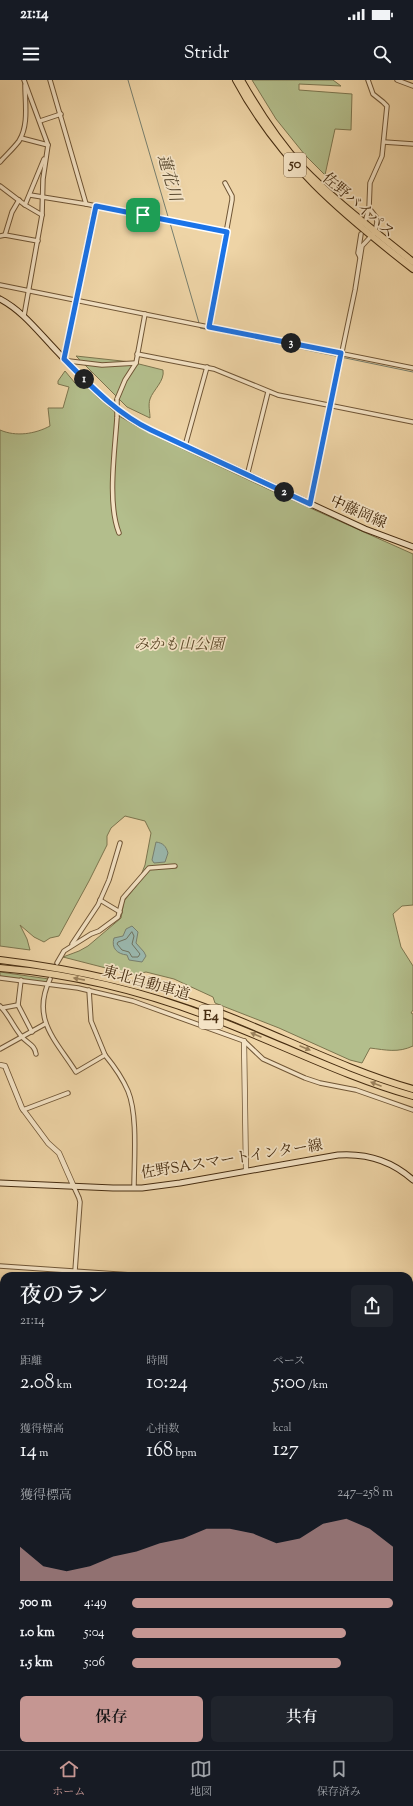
<!DOCTYPE html>
<html lang="ja">
<head>
<meta charset="utf-8">
<style>
	body { margin:0; font-family:"Sorts Mill Goudy","Noto Serif JP",serif; background:#20242c; color:#f1f3f6; height:100vh; display:flex; flex-direction:column; font-size:15px; white-space:nowrap }
	* { box-sizing:border-box; margin:0 }
	p { font-size:13px; color:#9ea1a6 }
	.icon { flex:none; width:22px; height:22px; fill:none; stroke:currentColor; stroke-width:2; stroke-linecap:round; stroke-linejoin:round }
	.map { position:relative; flex:1; overflow:hidden }
	.details { position:absolute; left:0px; top:1192px; width:413px; height:478px; display:flex; flex-direction:column; background:#171b24; border-radius:12px 12px 0 0; box-shadow:0 2px 6px #0003 }
	.details>* { flex:none }
	.pin { position:absolute; display:grid; place-items:center; width:34px; height:34px; color:#fff; margin:-17px; border-radius:8px; box-shadow:0 2px 6px #0006 }
	.km { position:absolute; width:20px; height:20px; margin:-10px; border-radius:50%; background:#222; color:#fff; font-size:11px; line-height:20px; text-align:center }
	.round { display:grid; place-items:center; flex:none; width:42px; height:42px; border-radius:6px; background:#20242c }
	.headline { display:flex; align-items:center; justify-content:space-between; height:68px; padding:0 20px }
	h1 { font-size:22px; font-weight:600; line-height:30px }
	.stats { display:grid; grid-template-columns:repeat(3,1fr); gap:6px; height:68px; padding:4px 20px }
	.stats div { display:grid; align-content:center }
	.stats b { font-size:20px; font-weight:600 }
	.stats small { font-size:11px; font-weight:400 }
	.stats p { font-size:11px }
	.chart { height:112px; padding:8px 20px }
	.chart p { display:flex; justify-content:space-between }
	.chart svg { width:100%; height:72px; margin-top:4px; fill:#c59692; opacity:.7 }
	.primary-button { display:flex; gap:8px; margin-top:auto; padding:8px 20px }
	.primary-button a { flex:1; height:46px; border-radius:6px; background:#c59692; color:#111; font-size:16px; font-weight:600; line-height:46px; text-align:center }
	.primary-button a+a { background:#20242c; color:#f1f3f6 }
	ul { padding:0 20px; list-style:none; font-size:13px }
	li { display:grid; grid-template-columns:64px 48px 1fr; align-items:center; height:30px }
	li i { height:10px; border-radius:5px; background:#c59692 }
	.status { display:flex; justify-content:space-between; align-items:center; height:28px; padding:0 20px; background:#171b24; direction:ltr }
	.status svg { height:11px; fill:currentColor }
	header { display:flex; justify-content:space-between; align-items:center; height:52px; padding:0 20px; background:#171b24; font-size:18px; font-weight:600 }
	.menu { display:flex; justify-content:space-around; align-items:center; height:56px; border-top:1px solid #363941; background:#171b24; font-size:11px; color:#9ea1a6 }
	.menu a { display:grid; justify-items:center; gap:2px }
	.menu .selected { color:#c59692 }
	.map>svg:first-child { display:block }
</style>
</head>
<body>
<div class="status"><b>21:14</b><svg viewBox="0 0 49 12"><path d="M0 12V9h3v3zM5 12V6h3v6zM10 12V3h3v9zM15 12V0h3v12zM26 1h20v11H26zM47 4h2v5h-2z"/></svg></div>
<header><svg class="icon" aria-label="menu" viewBox="0 0 24 24"><path d="M4 6h16M4 12h16M4 18h16"/></svg>Stridr<svg class="icon" aria-label="search" viewBox="0 0 24 24"><circle cx="10" cy="10" r="6"/><path d="M15 15l6 6"/></svg></header>
<div class="map">
<svg width="413" height="1670" viewBox="0 0 413 1670">
	<rect width="100%" height="100%" fill="#eed4a6"/>
	<filter id="stains"><feTurbulence type="fractalNoise" baseFrequency=".005" numOctaves="4"/><feColorMatrix values="0 0 0 0 .2 0 0 0 0 .09 0 0 0 0 .02 0 0 0 .5 -.17"/></filter>
	<radialGradient id="worn" r=".72"><stop offset=".6" stop-color="#630" stop-opacity="0"/><stop offset="1" stop-color="#630" stop-opacity=".3"/></radialGradient>
	<g fill="#b3be8c" stroke="#7c754e">
		<polygon points="252,0 333,0 341,6 299,4 299,10 352,14 351,50 335,49 325,95 305,75 276,39"/>
		<path d="M76,276L131,282L163,290C165,301 153,310 150,319C148,325 150,332 150,338L127,327Z"/>
		<path d="M65,291L75,303L78,298L119,336L153,355L270,410L413,474V825L402,826L393,834L401,867L413,886V930L411,933L413,934V966C398,973 386,970 370,968L362,983L350,980L279,948L215,923L213,917L174,899L146,892L133,895L63,877L79,871L88,866L121,838L124,821L137,805L145,785L151,753L145,741L125,736L111,748L107,756V765L89,801L59,856L50,858L44,862L34,857L20,845L27,859L30,870L0,866V350C16,357 35,354 50,346L48,328H63L69,307L58,304V301Z"/>
		<polygon points="0,892 49,899 46,903 0,897"/>
		<polygon points="413,1580 413,1630 409,1628 409,1592"/>
	</g>
	<g fill="#9ab7ad" stroke="#787f6e">
		<path d="M156,762C163,763 166,766 168,773L165,782L154,783L152,780Z"/>
		<path d="M132,846L138,852L136,863L144,872L146,876L142,882L129,880L127,875C117,874 111,868 114,858L123,856L126,849Z"/>
	</g>
	<g fill="none" stroke-linecap="round" stroke-linejoin="round">
		<polygon stroke="#70725e" stroke-width="1" points="132,852 134,856 132,864 140,874 138,877 132,877 129,872 122,870 117,864 118,862 126,859"/>
		<g stroke="#787f6e" stroke-width="1">
			<polyline points="128,0 169,140"/>
			<polyline points="170,143 199,243"/>
			<polyline points="200,246 200,248 413,292"/>
			<polyline points="0,1265 4,1265"/>
			<polyline points="409,1292 413,1293"/>
		</g>
		<g stroke="#9ab7ad" stroke-width="5.5">
			<polyline points="0,1352 4,1352"/>
			<polyline points="409,1375 413,1375"/>
		</g>
		<g stroke="#705636" stroke-width="5.5">
			<g id="minor">
				<polyline points="50,0 86,124"/>
				<polyline points="397,0 413,6"/>
				<polyline points="40,41 61,34"/>
				<polyline points="21,58 48,65"/>
				<polyline points="384,62 413,64"/>
				<path d="M0,82C6,75 13,69 19,61C29,45 25,23 25,5"/>
				<polyline points="0,106 25,125 42,135"/>
				<polyline points="30,115 86,124 227,152"/>
				<polyline points="25,125 44,79"/>
				<polyline points="366,139 369,128"/>
				<polyline points="5,155 12,132 19,120"/>
				<polyline points="0,156 5,155 38,161"/>
				<polyline points="360,177 358,173 361,154"/>
				<polyline points="0,205 413,288"/>
				<polyline points="24,236 42,135 43,99 48,65 24,0"/>
				<polyline points="209,247 232,120 232,116 225,103"/>
				<polyline points="137,274 214,289 278,315 413,342"/>
				<polyline points="64,279 95,126"/>
				<polyline points="67,282 69,281 102,285 136,283"/>
				<polyline points="117,319 125,300 136,283 145,234"/>
				<path d="M117,337C115,370 107,423 119,453"/>
				<polyline points="185,366 207,287"/>
				<polyline points="247,396 268,312"/>
				<polyline points="310,424 355,210 362,166 375,152 377,142 376,137 369,128 370,103 382,76 387,26 383,22 373,14 368,0"/>
				<polyline points="100,820 120,832"/>
				<polyline points="72,864 98,825 109,800 120,763"/>
				<polyline points="57,883 64,871 91,854 99,851 118,837 123,818 149,788 175,786"/>
				<polyline points="0,898 78,908 133,921 244,961 263,979 305,998 320,1003 356,1010 413,1030"/>
				<path d="M50,899C31,939 55,959 76,992L105,975L91,941L89,910"/>
				<polyline points="21,900 18,925 32,952"/>
				<path d="M0,926C9,935 14,948 22,957C27,963 35,965 36,974"/>
				<polyline points="2,928 18,925"/>
				<polyline points="0,969 45,944"/>
				<path d="M105,975C114,986 122,997 128,1011C138,1035 134,1081 134,1108"/>
				<polyline points="23,1030 68,1013"/>
				<polyline points="74,1107 79,1118 80,1122 75,1191"/>
				<polyline points="0,1186 146,1196"/>
				<polyline points="409,1214 413,1214"/>
				<polyline points="409,1410 411,1399"/>
				<polyline points="0,1458 4,1458"/>
			</g>
		</g>
		<g stroke="#705636" stroke-width="6">
			<g id="tertiary">
				<polyline points="244,961 246,1091"/>
				<polyline points="0,985 5,986 22,1028 48,1063 59,1073 74,1107"/>
				<polyline points="0,1366 4,1367"/>
				<polyline points="409,1440 413,1440"/>
				<polyline points="127,1666 127,1670"/>
				<polyline points="330,1666 331,1670"/>
			</g>
		</g>
		<g stroke="#462c10" stroke-width="7">
			<g id="secondary">
				<path d="M0,219C21,230 36,249 52,266C82,298 111,331 151,350L365,449L413,467"/>
				<path d="M0,1103L113,1108H142L180,1103L338,1075C366,1073 392,1081 413,1100"/>
				<polyline points="409,1521 413,1521"/>
				<polyline points="0,1545 4,1544"/>
			</g>
		</g>
		<g stroke="#462c10" stroke-width="8">
			<g id="trunk">
				<path d="M236,0C280,82 341,133 413,189"/>
				<path d="M241,0C258,30 278,61 302,87C336,122 375,151 413,182"/>
			</g>
		</g>
		<g stroke="#462c10" stroke-width="8">
			<g id="motorway">
				<path d="M0,880C75,889 148,905 218,932C283,957 346,990 413,1009"/>
				<path d="M0,888C73,894 146,912 215,939C281,964 345,997 413,1016"/>
			</g>
		</g>
		<use href="#minor" stroke="#f4e3c5" stroke-width="3.5"/>
		<use href="#tertiary" stroke="#f4e3c5" stroke-width="4.5"/>
		<use href="#secondary" stroke="#f4e3c5" stroke-width="5"/>
		<use href="#trunk" stroke="#eed4a6" stroke-width="6"/>
		<use href="#motorway" stroke="#eed4a6" stroke-width="6"/>
		<g stroke="#705636" stroke-width="5.5" stroke-linecap="butt">
			<polyline id="minor-bridge" points="117,337 117,319"/>
		</g>
		<use href="#minor-bridge" stroke="#f4e3c5" stroke-width="3.5"/>
	</g>
	<defs><path id="oneway-solid" d="M-6-.8H1V-3.2L6.5 0L1 3.2V.8H-6Z"/></defs>
	<g fill="#9a805b">
		<use href="#oneway-solid" transform="translate(79 899) rotate(-169)"/>
		<use href="#oneway-solid" transform="translate(256 955) rotate(-157)"/>
		<use href="#oneway-solid" transform="translate(305 968) rotate(23)"/>
		<use href="#oneway-solid" transform="translate(376 1004) rotate(-159)"/>
	</g>
	<g fill="none" stroke-linecap="round" stroke-linejoin="round">
		<g stroke="#fff" stroke-width="8">
			<path id="route" d="M96,126L227,152L209,247L341,273L310,424L151,350C116,333 91,306 64,279Z"/>
		</g>
		<use href="#route" stroke="#1a73e8" stroke-width="5"/>
	</g>
	<g text-anchor="middle" dominant-baseline="central" stroke-width="3.5" stroke-linejoin="round" paint-order="stroke">
		<g fill="#f4e3c5" stroke="#7a6346" stroke-width="1">
			<rect x="284" y="73" width="22" height="24" rx="3"/>
			<rect x="199" y="925" width="24" height="24" rx="3"/>
		</g>
		<g font-size="14" font-weight="bold" fill="#462c10">
			<text x="295" y="85">50</text>
			<text x="211" y="937">E4</text>
		</g>
		<g font-size="15" fill="#462c10" stroke="#f4e3c5">
			<text transform="translate(358 126) rotate(41)">佐野バイパス</text>
			<text transform="translate(358 433) rotate(24)">中藤岡線</text>
			<text transform="translate(146 904) rotate(16)">東北自動車道</text>
			<text transform="translate(232 1080) rotate(-9)">佐野SAスマートインター線</text>
		</g>
		<g font-size="15" font-style="italic" fill="#5c4929" stroke="#f4e3c5">
			<text x="179" y="565">みかも山公園</text>
		</g>
		<g font-size="16" font-style="italic" fill="#57482f" stroke="#f4e3c5">
			<text transform="translate(168 98) rotate(74)">蓮花川</text>
		</g>
	</g>
	<rect width="100%" height="100%" filter="url(#stains)"/>
	<rect width="100%" height="100%" fill="url(#worn)"/>
</svg>
<div class="pin" style="left:143px;top:135px;background:#1e9e55"><svg class="icon" aria-label="arrive" viewBox="0 0 24 24"><path d="M6 21V4h12l-3 4 3 4H6"/></svg></div>
<b class="km" style="left:84px;top:299px">1</b>
<b class="km" style="left:284px;top:412px">2</b>
<b class="km" style="left:291px;top:263px">3</b>
<section class="details">
<div class="headline"><div><h1>夜のラン</h1><p>21:14</p></div><a class="round"><svg class="icon" aria-label="share" viewBox="0 0 24 24"><path d="M12 15V3M7 8l5-5 5 5M5 13v7h14v-7"/></svg></a></div>
<div class="stats">
<div><p>距離</p><b>2.08<small> km</small></b></div>
<div><p>時間</p><b>10:24</b></div>
<div><p>ペース</p><b>5:00<small> /km</small></b></div>
</div>
<div class="stats">
<div><p>獲得標高</p><b>14<small> m</small></b></div>
<div><p>心拍数</p><b>168<small> bpm</small></b></div>
<div><p>kcal</p><b>127</b></div>
</div>
<div class="chart"><p><span>獲得標高</span>247–258 m</p>
<svg viewBox="0 0 160 44" preserveAspectRatio="none"><path d="M0 44V23L10 35L20 38L30 35L40 29L50 26L60 21L70 18L80 12L90 12L100 15L110 21L120 18L130 9L140 6L150 12L160 23V44z"/></svg>
</div>
<ul>
<li><b>500 m</b>4:49<i style="width:100%"></i></li>
<li><b>1.0 km</b>5:04<i style="width:82%"></i></li>
<li><b>1.5 km</b>5:06<i style="width:80%"></i></li>
</ul>
<div class="primary-button"><a>保存</a><a>共有</a></div>
</section>
</div>
<nav class="menu">
<a class="selected"><svg class="icon" aria-label="home" viewBox="0 0 24 24"><path d="M3 11l9-7 9 7M6 9v11h12V9"/></svg>ホーム</a>
<a><svg class="icon" aria-label="map" viewBox="0 0 24 24"><path d="M3 6l6-2 6 2 6-2v14l-6 2-6-2-6 2zM9 4v14M15 6v14"/></svg>地図</a>
<a><svg class="icon" aria-label="saved" viewBox="0 0 24 24"><path d="M7 4h10v16l-5-4-5 4z"/></svg>保存済み</a>
</nav>
</body>
</html>
